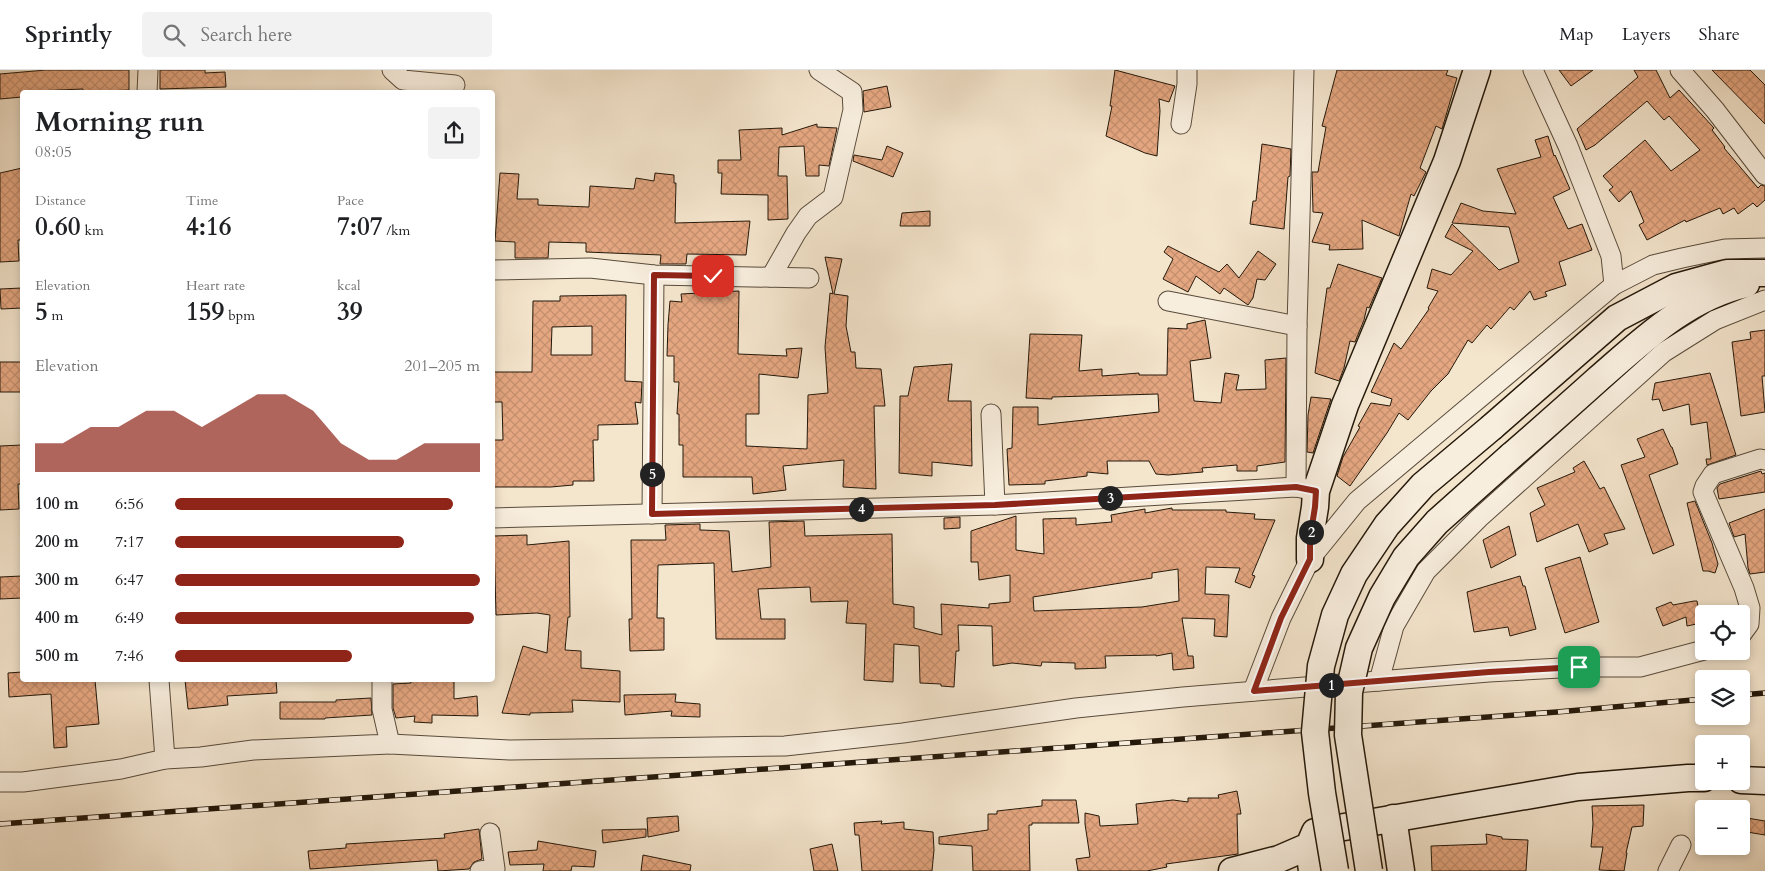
<!DOCTYPE html>
<html lang="en">
<head>
<meta charset="utf-8">
<style>
	body { margin:0; font-family:Cardo,serif; background:#f2f2f2; color:#202124; height:100vh; display:flex; flex-direction:column; font-size:19px; white-space:nowrap }
	* { box-sizing:border-box; margin:0 }
	p { font-size:16px; color:#757577 }
	.icon { flex:none; width:28px; height:28px; fill:none; stroke:currentColor; stroke-width:2; stroke-linecap:round; stroke-linejoin:round }
	.map { position:relative; flex:1; overflow:hidden }
	.panel { position:absolute; left:20px; top:20px; width:475px; height:592px; display:flex; flex-direction:column; background:#fff; border-radius:5px; box-shadow:0 2px 8px #0003 }
	.panel>* { flex:none }
	.buttons { position:absolute; left:1695px; top:535px; display:grid; gap:10px }
	.buttons a { display:grid; place-items:center; width:55px; height:55px; border-radius:5px; background:#fff; box-shadow:0 2px 8px #0003; font-size:25px }
	.pin { position:absolute; display:grid; place-items:center; width:42px; height:42px; color:#fff; margin:-21px; border-radius:10px; box-shadow:0 2px 8px #0006 }
	.km { position:absolute; width:25px; height:25px; margin:-12px; border-radius:50%; background:#222; color:#fff; font-size:14px; line-height:25px; text-align:center }
	.round { display:grid; place-items:center; flex:none; width:52px; height:52px; border-radius:5px; background:#f2f2f2 }
	.summary { display:flex; align-items:center; justify-content:space-between; height:85px; padding:0 15px }
	h1 { font-size:28px; font-weight:700; line-height:38px }
	.stats { display:grid; grid-template-columns:repeat(3,1fr); gap:8px; height:85px; padding:5px 15px }
	.stats div { display:grid; align-content:center }
	.stats b { font-size:25px; font-weight:700 }
	.stats small { font-size:14px; font-weight:400 }
	.stats p { font-size:14px }
	.chart { height:140px; padding:10px 15px }
	.chart p { display:flex; justify-content:space-between }
	.chart svg { width:100%; height:90px; margin-top:5px; fill:#8f2418; opacity:.7 }
	ul { padding:0 15px; list-style:none; font-size:16px }
	li { display:grid; grid-template-columns:80px 60px 1fr; align-items:center; height:38px }
	li i { height:12px; border-radius:6px; background:#8f2418 }
	header { display:flex; align-items:center; gap:30px; box-sizing:border-box; height:70px; padding:0 25px; background:#fff; border-bottom:1px solid #e0e0e0 }
	header strong { font-size:24px }
	nav { display:flex; gap:28px; margin-inline-start:auto; font-size:18px }
	.search { width:350px; height:45px; background:#f2f2f2; display:flex; align-items:center; gap:12px; box-sizing:border-box; padding:0 18px; border-radius:5px; color:#757577; font-size:19px }
	.map>svg:first-child { display:block }
</style>
</head>
<body>
<header>
<strong>Sprintly</strong>
<div class="search"><svg class="icon" aria-label="search" viewBox="0 0 24 24"><circle cx="10" cy="10" r="6"/><path d="M15 15l6 6"/></svg>Search here</div>
<nav><a>Map</a><a>Layers</a><a>Share</a></nav>
</header>
<div class="map">
<svg width="1765" height="801" viewBox="0 0 1765 801">
	<defs>
		<pattern id="building-cross-hatch" width="8" height="8" patternUnits="userSpaceOnUse" patternTransform="scale(1.25)"><rect width="8" height="8" fill="#e5a781"/><path d="M0 0l8 8M0 8l8-8" fill="none" stroke="#c48f6e"/></pattern>
	</defs>
	<rect width="100%" height="100%" fill="#f4e5cd"/>
	<filter id="stains"><feTurbulence type="fractalNoise" baseFrequency=".004" numOctaves="4"/><feColorMatrix values="0 0 0 0 .2 0 0 0 0 .09 0 0 0 0 .02 0 0 0 .5 -.17"/></filter>
	<radialGradient id="worn" r=".72"><stop offset=".6" stop-color="#630" stop-opacity="0"/><stop offset="1" stop-color="#630" stop-opacity=".3"/></radialGradient>
	<g fill="url(#building-cross-hatch)" stroke="#24180a" fill-rule="evenodd">
		<polygon points="46,0 129,0 129,20 83,22 83,19 36,21 36,22 22,22 22,27 0,29 0,4"/>
		<polygon points="160,0 205,0 205,3 225,2 226,17 160,19"/>
		<polygon points="1115,0 1175,16 1169,32 1159,29 1160,41 1157,86 1145,83 1106,66 1112,36 1110,36"/>
		<polygon points="1337,0 1448,0 1446,5 1457,8 1442,59 1436,56 1420,98 1426,102 1414,126 1411,124 1399,166 1362,150 1363,179 1329,180 1330,175 1312,172 1323,143 1313,142 1312,102 1318,102 1326,57 1322,56"/>
		<polygon points="1559,0 1593,0 1571,16"/>
		<polygon points="1634,0 1656,0 1670,28 1679,20 1714,58 1712,60 1725,77 1724,78 1758,118 1761,115 1765,116 1765,130 1757,137 1753,133 1738,144 1734,138 1723,144 1720,138 1686,152 1685,150 1647,170 1639,155 1644,152 1631,121 1619,132 1609,120 1613,117 1603,106 1645,70 1671,101 1700,80 1669,46 1664,50 1647,31 1595,75 1586,80 1577,59 1638,7"/>
		<polygon points="1712,0 1750,0 1765,15 1765,54"/>
		<polygon points="887,16 891,37 864,42 863,21"/>
		<polygon points="817,54 817,57 837,58 829,96 819,95 819,106 806,106 804,76 779,77 778,106 787,106 788,149 768,150 768,125 721,124 722,103 718,103 718,90 741,90 739,60 782,58 782,65"/>
		<polygon points="1548,66 1554,86 1555,85 1570,119 1553,127 1568,159 1582,154 1592,180 1559,192 1566,215 1545,222 1547,226 1534,230 1530,221 1514,240 1510,237 1491,259 1487,255 1472,273 1468,270 1448,304 1431,321 1408,350 1399,343 1387,363 1350,416 1337,406 1343,387 1360,357 1358,356 1371,333 1390,336 1392,329 1371,322 1394,273 1401,279 1429,239 1428,238 1438,221 1427,218 1432,199 1451,205 1473,181 1445,167 1452,154 1499,200 1519,192 1509,157 1452,153 1461,133 1483,141 1516,144 1497,99 1541,87 1535,70"/>
		<polygon points="1262,74 1291,79 1290,106 1288,107 1284,159 1250,154 1253,131 1256,131"/>
		<polygon points="887,76 903,83 893,107 853,91 854,85 882,90"/>
		<polygon points="22,98 22,170 18,170 19,191 0,192 0,103"/>
		<polygon points="500,103 519,104 517,129 538,129 538,135 589,137 590,116 634,119 636,108 654,111 655,103 674,105 674,113 676,113 675,153 750,151 746,185 687,184 686,194 660,194 661,185 586,182 586,173 549,172 548,188 515,188 515,172 495,171"/>
		<polygon points="930,141 930,156 900,156 902,143"/>
		<polygon points="1168,176 1219,202 1227,194 1239,208 1258,181 1276,194 1265,210 1257,209 1253,228 1248,235 1224,218 1220,224 1196,206 1188,222 1163,209 1173,189 1164,182"/>
		<polygon points="825,187 842,189 834,224 848,226 846,256 851,282 855,282 856,298 881,299 885,336 874,336 876,419 843,417 844,390 783,396 786,420 753,424 752,407 683,407 683,375 679,375 679,344 677,344 679,312 674,312 674,286 667,286 668,255 670,231 682,232 681,224 739,221 738,284 787,286 786,279 802,278 798,308 759,304 759,344 746,344 746,376 807,379 808,325 828,323 825,277 830,223 833,224"/>
		<polygon points="1338,194 1382,208 1369,238 1367,237 1364,250 1355,272 1350,271 1344,298 1339,311 1315,303 1327,218 1330,218"/>
		<polygon points="22,218 22,238 1,239 0,219"/>
		<path d="M626,225L625,311L642,312L641,333L635,332L638,354L598,355V370H593L594,411H573V415L551,417H492V370H503L502,332H492V302H532L533,231H560V226ZM592,256V285H551L552,257Z"/>
		<polygon points="1205,250 1211,288 1190,291 1194,331 1221,333 1225,303 1239,305 1236,320 1266,319 1265,290 1286,288 1285,392 1257,396 1257,401 1237,401 1237,395 1202,398 1203,402 1168,405 1156,404 1149,391 1107,391 1108,404 1087,402 1087,406 1045,411 1045,414 1009,415 1007,379 1012,378 1013,337 1038,337 1038,355 1159,342 1158,324 1052,327 1052,329 1026,328 1030,264 1082,265 1079,301 1102,299 1102,306 1139,303 1139,305 1167,305 1168,258 1187,259 1187,254"/>
		<polygon points="1765,260 1765,306 1762,306 1765,342 1741,346 1732,272 1751,269 1750,262"/>
		<rect x="0" y="292" width="22" height="30"/>
		<polygon points="952,294 948,331 971,331 972,396 932,392 932,406 899,403 900,326 908,326 914,297"/>
		<polygon points="1710,303 1736,385 1707,395 1706,389 1711,389 1707,352 1691,355 1689,334 1663,341 1659,329 1652,330 1655,313"/>
		<polygon points="1311,327 1331,329 1313,383 1307,382 1308,345"/>
		<polygon points="1663,359 1671,377 1672,377 1678,394 1649,405 1674,475 1653,484 1621,395 1645,387 1637,369"/>
		<polygon points="22,375 22,414 18,414 19,439 0,440 0,376"/>
		<polygon points="1584,391 1600,419 1604,417 1625,459 1604,464 1608,474 1589,482 1578,454 1537,472 1530,443 1545,435 1537,418 1575,402 1573,398"/>
		<polygon points="1761,401 1762,404 1765,403 1765,422 1719,429 1717,418 1720,414"/>
		<polygon points="1695,431 1712,473 1718,494 1715,503 1708,501 1703,501 1687,433"/>
		<path d="M1172,438V440H1226V442L1255,444L1254,449L1275,450L1252,505L1255,506L1250,518L1235,512L1240,498L1206,497L1205,524L1229,525L1227,567L1214,566L1215,549L1182,548L1188,586H1193L1194,598L1173,600L1172,583L1156,586V585L1105,586L1106,598L1075,599V593L1042,592L1041,596L1012,593L993,596L992,556L958,555L959,581H956L954,617L941,616V614L920,613L919,576L894,574L893,612L864,610L866,554L846,553L848,531L811,532L810,517L758,519L761,549H785V569H716L714,493L658,495L657,548H664V580L630,581L629,549H632L631,470H666L665,455L700,454V460L729,461L732,502L771,497L769,452L804,451L805,466L892,464L893,534L914,537V558L942,565L941,534L989,538V534L1010,532V505L979,510L978,492H971V461L1016,446V480L1044,484L1043,449L1076,448V455L1112,452L1111,445L1145,439V443ZM1178,499L1179,531L1142,537L1034,541L1033,527L1152,508V503Z"/>
		<polygon points="1765,439 1765,502 1750,504 1748,498 1745,464 1734,467 1729,453"/>
		<polygon points="960,447 960,458 944,459 944,448"/>
		<polygon points="1509,456 1516,485 1491,498 1483,470"/>
		<polygon points="527,465 527,475 569,471 570,547 568,547 565,580 581,581 581,598 620,601 620,632 572,630 573,642 530,643 530,645 502,643 523,576 547,583 550,545 537,543 496,545 494,466"/>
		<polygon points="1580,487 1599,552 1565,563 1545,498"/>
		<polygon points="22,506 22,528 0,529 0,507"/>
		<polygon points="1520,506 1523,516 1525,516 1536,559 1510,566 1508,557 1474,562 1467,522"/>
		<polygon points="1694,531 1697,531 1701,553 1687,556 1686,547 1663,556 1656,538 1671,532 1673,535"/>
		<polygon points="22,602 22,610 95,610 99,654 66,657 67,677 54,678 51,624 9,627 8,603"/>
		<polygon points="185,610 276,610 277,623 227,626 228,635 188,639"/>
		<polygon points="411,610 454,610 454,629 477,626 478,646 432,645 432,653 414,652 415,646 396,648 393,638 393,614 411,613"/>
		<polygon points="676,624 675,632 700,634 700,647 671,646 672,641 625,645 624,625"/>
		<polygon points="371,628 372,645 325,648 325,649 280,649 280,632 336,632 336,630"/>
		<polygon points="1237,721 1241,744 1237,744 1238,784 1166,794 1167,797 1147,801 1078,801 1076,789 1090,787 1085,754 1085,743 1099,746 1100,756 1138,754 1136,734 1173,730 1188,732 1188,728 1219,728 1218,725"/>
		<polygon points="1042,730 1076,730 1079,753 1032,753 1032,755 1029,755 1030,801 973,801 972,776 939,774 939,767 988,760 988,744 997,744 997,741 1042,736"/>
		<polygon points="1644,735 1643,756 1632,757 1626,783 1627,783 1624,801 1599,800 1603,777 1591,777 1593,754 1592,736"/>
		<polygon points="678,746 679,761 648,767 647,748"/>
		<polygon points="1741,747 1765,751 1765,765 1741,761"/>
		<polygon points="882,751 881,754 904,752 904,759 933,762 934,780 932,801 862,801 859,765 855,765 854,753"/>
		<polygon points="479,759 482,789 474,792 469,799 438,801 437,790 310,799 308,781 346,778 346,774 445,768 444,764"/>
		<polygon points="646,759 646,767 603,773 602,760"/>
		<polygon points="1486,764 1502,767 1502,769 1528,770 1526,801 1432,801 1431,776 1487,774"/>
		<polygon points="538,771 596,781 594,797 572,796 571,801 543,801 544,794 510,795 508,782 537,780"/>
		<polygon points="832,774 838,801 814,801 810,779"/>
		<polygon points="643,785 691,795 690,801 641,801"/>
	</g>
	<g fill="none" stroke-linecap="round" stroke-linejoin="round">
		<g stroke="#584b3b" stroke-width="21">
			<g id="street">
				<polyline points="392,0 403,10 455,15"/>
				<polyline points="1533,0 1568,76 1611,186 1614,215"/>
				<polyline points="1680,0 1715,40 1765,105"/>
				<polyline points="147,22 148,0"/>
				<polyline points="1181,54 1187,14 1187,0"/>
				<polyline points="492,200 590,198 654,205 809,208"/>
				<polyline points="771,207 796,163 808,146 833,127 853,40 852,22 819,0"/>
				<polyline points="1168,231 1297,256"/>
				<polyline points="991,344 995,435"/>
				<polyline points="1296,417 1297,256 1304,0"/>
				<polyline points="652,444 654,205"/>
				<polyline points="492,448 995,435 1296,417 1316,421"/>
				<polyline points="1741,565 1749,554 1750,538 1744,518 1703,422 1705,416 1713,404 1760,389 1765,390"/>
				<polyline points="159,610 165,689"/>
				<polyline points="1379,611 1394,556 1426,501 1479,448 1664,282 1715,250 1765,230"/>
				<polyline points="1253,621 1281,548 1310,489 1357,431 1614,215 1653,195 1682,188 1725,179 1765,178"/>
				<polyline points="390,674 510,680 785,676 903,663 1076,638 1183,627 1489,602 1579,597 1640,597 1704,580"/>
				<polyline points="0,712 23,712 121,699 165,689 201,687 253,680 390,674 382,639 382,610"/>
				<polyline points="480,801 495,799 490,763"/>
				<polyline points="1668,801 1681,775"/>
			</g>
		</g>
		<g stroke="#24180a" stroke-width="29">
			<g id="secondary">
				<polyline points="1492,357 1617,248 1676,217 1727,203 1765,203"/>
				<path d="M1511,386C1540,361 1568,336 1597,310C1641,272 1687,227 1746,214"/>
				<polyline points="1310,489 1310,468 1315,437 1316,421 1345,335 1447,91 1477,0"/>
				<polyline points="1741,710 1765,711"/>
				<polyline points="1393,748 1401,801"/>
				<polyline points="1309,776 1312,801"/>
				<polyline points="1232,801 1279,789 1309,776 1315,762 1578,717 1688,708 1704,708"/>
			</g>
		</g>
		<use href="#street" stroke="#f8eede" stroke-width="19"/>
		<use href="#secondary" stroke="#f8eede" stroke-width="26"/>
		<g stroke="#24180a" stroke-width="5.5">
			<g id="rail">
				<polyline points="1741,625 1765,623"/>
				<polyline points="0,754 1557,642 1704,629"/>
			</g>
		</g>
		<use href="#rail" stroke="#f8eede" stroke-width="4" stroke-dasharray="11" stroke-linecap="butt"/>
		<g stroke="#24180a" stroke-width="29" stroke-linecap="butt">
			<g id="secondary-bridge">
				<polyline points="1335,801 1322,723 1315,662 1321,596 1335,545 1354,504 1387,455 1423,415 1492,357"/>
				<polyline points="1369,801 1348,665 1349,622 1359,578 1382,527 1406,487 1437,452 1511,386"/>
			</g>
		</g>
		<use href="#secondary-bridge" stroke="#f8eede" stroke-width="26"/>
	</g>
	<g fill="none" stroke-linecap="round" stroke-linejoin="round">
		<g stroke="#fff" stroke-width="10">
			<polyline id="route" points="713,206 654,205 652,444 995,435 1296,417 1316,421 1315,437 1310,468 1310,489 1281,548 1254,621 1489,602 1579,597"/>
		</g>
		<use href="#route" stroke="#8f2418" stroke-width="6"/>
	</g>
	<rect width="100%" height="100%" filter="url(#stains)"/>
	<rect width="100%" height="100%" fill="url(#worn)"/>
</svg>
<div class="buttons">
<a><svg class="icon" aria-label="locate" viewBox="0 0 24 24"><circle cx="12" cy="12" r="6"/><path d="M12 2v4M12 18v4M2 12h4M18 12h4"/></svg></a>
<a><svg class="icon" aria-label="layers" viewBox="0 0 24 24"><path d="M12 4l9 5-9 5-9-5zM3 14l9 5 9-5"/></svg></a>
<a>+</a>
<a>−</a>
</div>
<div class="pin" style="left:1579px;top:597px;background:#1e9e55"><svg class="icon" aria-label="arrive" viewBox="0 0 24 24"><path d="M6 21V4h12l-3 4 3 4H6"/></svg></div>
<div class="pin" style="left:713px;top:206px;background:#d93025"><svg class="icon" aria-label="check" viewBox="0 0 24 24"><path d="M5 12l5 5 9-10"/></svg></div>
<b class="km" style="left:1331px;top:615px">1</b>
<b class="km" style="left:1311px;top:462px">2</b>
<b class="km" style="left:1110px;top:428px">3</b>
<b class="km" style="left:861px;top:439px">4</b>
<b class="km" style="left:652px;top:404px">5</b>
<section class="panel">
<div class="summary"><div><h1>Morning run</h1><p>08:05</p></div><a class="round"><svg class="icon" aria-label="share" viewBox="0 0 24 24"><path d="M12 15V3M7 8l5-5 5 5M5 13v7h14v-7"/></svg></a></div>
<div class="stats">
<div><p>Distance</p><b>0.60<small> km</small></b></div>
<div><p>Time</p><b>4:16</b></div>
<div><p>Pace</p><b>7:07<small> /km</small></b></div>
</div>
<div class="stats">
<div><p>Elevation</p><b>5<small> m</small></b></div>
<div><p>Heart rate</p><b>159<small> bpm</small></b></div>
<div><p>kcal</p><b>39</b></div>
</div>
<div class="chart"><p><span>Elevation</span>201–205 m</p>
<svg viewBox="0 0 160 44" preserveAspectRatio="none"><path d="M0 44V30L10 30L20 22L30 22L40 14L50 14L60 22L70 14L80 6L90 6L100 14L110 30L120 38L130 38L140 30L150 30L160 30V44z"/></svg>
</div>
<ul>
<li><b>100 m</b>6:56<i style="width:91%"></i></li>
<li><b>200 m</b>7:17<i style="width:75%"></i></li>
<li><b>300 m</b>6:47<i style="width:100%"></i></li>
<li><b>400 m</b>6:49<i style="width:98%"></i></li>
<li><b>500 m</b>7:46<i style="width:58%"></i></li>
</ul>
</section>
</div>
</body>
</html>
